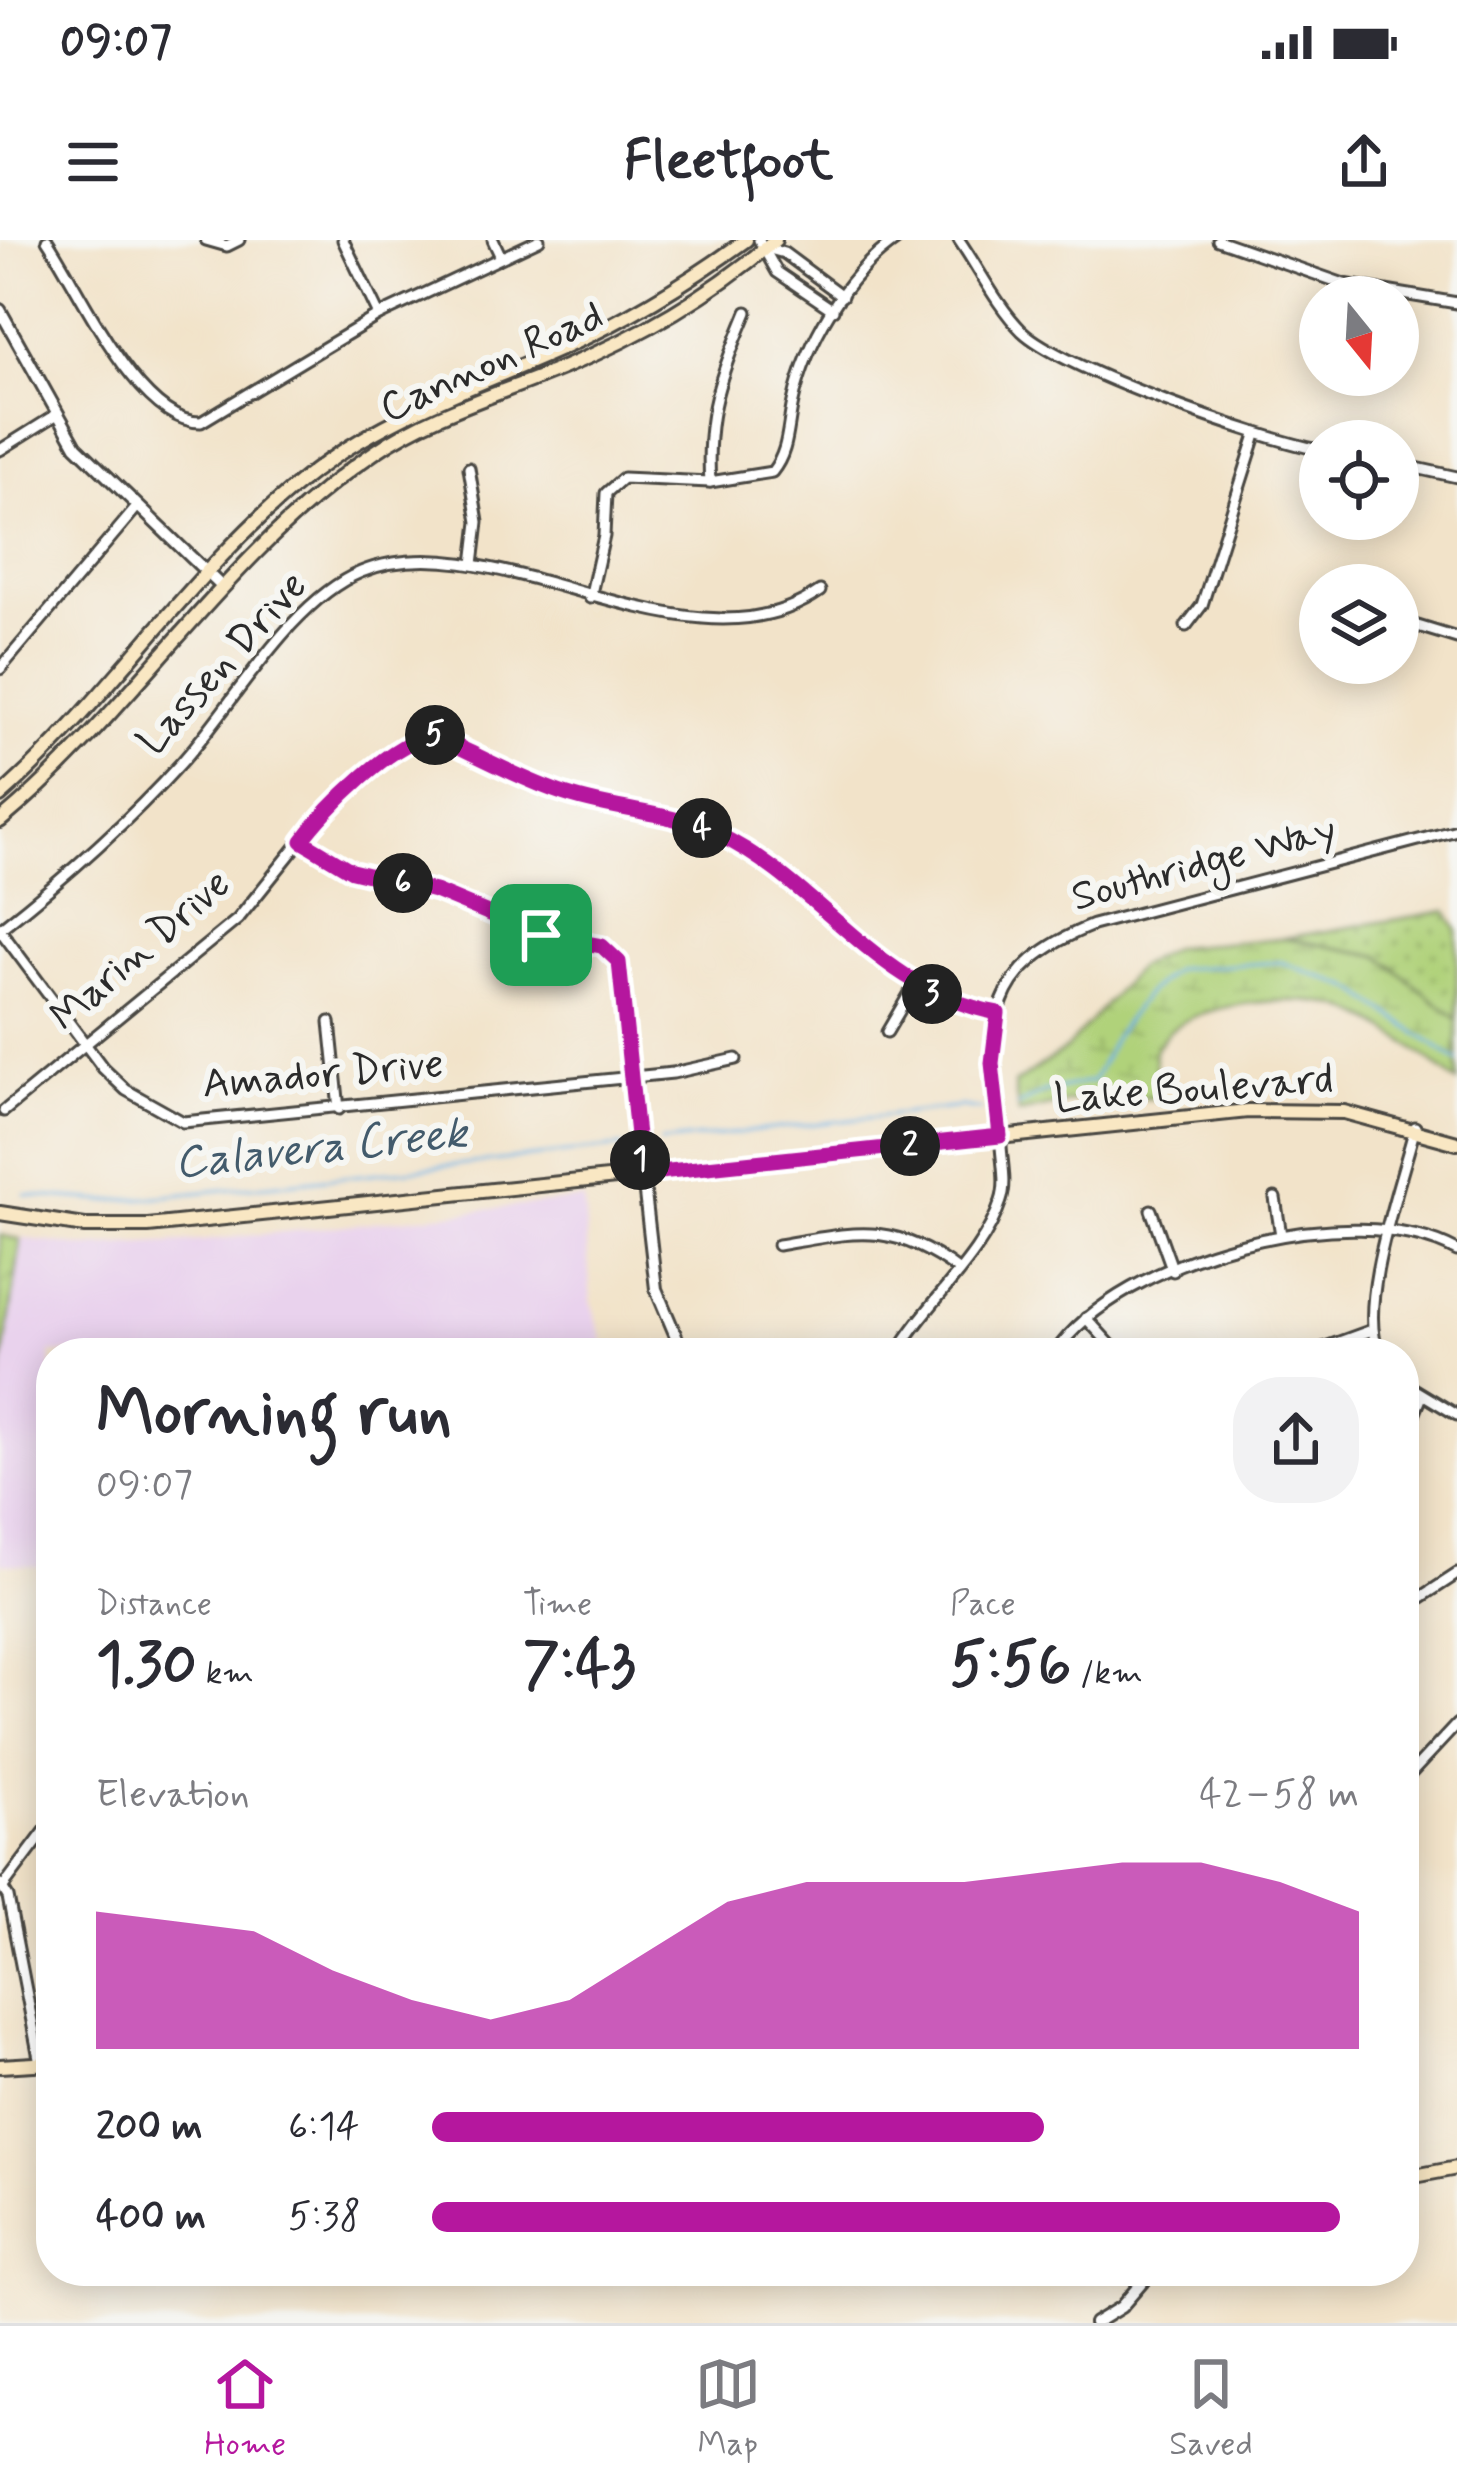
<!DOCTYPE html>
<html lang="en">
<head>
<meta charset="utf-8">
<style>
	body { margin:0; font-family:Mynerve,sans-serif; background:#f2f2f3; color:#2b2b33; height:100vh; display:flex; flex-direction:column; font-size:45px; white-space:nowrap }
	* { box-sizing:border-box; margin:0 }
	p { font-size:39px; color:#7c7c81 }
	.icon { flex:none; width:66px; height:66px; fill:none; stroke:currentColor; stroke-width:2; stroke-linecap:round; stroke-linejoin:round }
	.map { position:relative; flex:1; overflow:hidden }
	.panel { position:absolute; left:36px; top:1098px; width:1383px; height:948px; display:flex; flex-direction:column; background:#fff; border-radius:48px; box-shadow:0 6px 30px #0003 }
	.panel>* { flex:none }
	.needle { width:78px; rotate:162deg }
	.tools { position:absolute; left:1299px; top:36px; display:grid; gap:24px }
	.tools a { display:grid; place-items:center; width:120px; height:120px; border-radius:50%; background:#fff; box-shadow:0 6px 30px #0003; font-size:60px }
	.pin { position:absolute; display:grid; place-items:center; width:102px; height:102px; color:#fff; margin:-51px; border-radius:24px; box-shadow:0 6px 18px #0006 }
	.km { position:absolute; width:60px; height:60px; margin:-30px; border-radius:50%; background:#222; color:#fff; font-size:33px; line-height:60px; text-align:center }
	.round { display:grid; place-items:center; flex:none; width:126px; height:126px; border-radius:48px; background:#f2f2f3 }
	.headline { display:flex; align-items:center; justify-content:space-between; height:204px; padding:0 60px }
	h1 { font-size:66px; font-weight:700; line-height:90px }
	.figures { display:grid; grid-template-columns:repeat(3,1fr); gap:18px; height:204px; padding:12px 60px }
	.figures div { display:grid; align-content:center }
	.figures b { font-size:60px; font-weight:700 }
	.figures small { font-size:33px; font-weight:400 }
	.figures p { font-size:33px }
	.chart { height:336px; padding:24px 60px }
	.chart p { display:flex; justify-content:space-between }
	.chart svg { width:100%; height:216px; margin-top:12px; fill:#b5179e; opacity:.7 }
	ul { padding:0 60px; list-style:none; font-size:39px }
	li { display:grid; grid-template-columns:192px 144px 1fr; align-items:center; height:90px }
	li i { height:30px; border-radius:15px; background:#b5179e }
	.status { display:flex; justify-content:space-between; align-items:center; height:84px; padding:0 60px; background:#fff; direction:ltr }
	.status svg { height:33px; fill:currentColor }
	header { display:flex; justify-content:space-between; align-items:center; height:156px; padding:0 60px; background:#fff; font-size:54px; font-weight:700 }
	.tabs { display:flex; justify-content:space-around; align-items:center; height:168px; border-top:3px solid #e1e1e2; background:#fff; font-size:33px; color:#7c7c81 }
	.tabs a { display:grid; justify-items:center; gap:6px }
	.tabs .selected { color:#b5179e }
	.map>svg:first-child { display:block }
</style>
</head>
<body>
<div class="status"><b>09:07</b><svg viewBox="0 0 49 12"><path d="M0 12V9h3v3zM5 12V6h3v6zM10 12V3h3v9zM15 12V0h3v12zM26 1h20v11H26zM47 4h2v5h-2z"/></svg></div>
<header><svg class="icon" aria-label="menu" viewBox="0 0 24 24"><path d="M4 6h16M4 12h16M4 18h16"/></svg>Fleetfoot<svg class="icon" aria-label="share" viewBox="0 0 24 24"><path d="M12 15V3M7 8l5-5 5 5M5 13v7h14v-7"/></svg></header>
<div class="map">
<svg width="1457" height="2083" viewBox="0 0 1457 2083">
	<defs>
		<pattern id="grass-dots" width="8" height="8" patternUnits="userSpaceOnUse" patternTransform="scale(3)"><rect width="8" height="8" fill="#b0d27a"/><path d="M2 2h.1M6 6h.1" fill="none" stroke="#98b46a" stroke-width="1.8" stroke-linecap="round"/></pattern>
		<pattern id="wetland-marsh" width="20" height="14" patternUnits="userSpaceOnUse" patternTransform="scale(3)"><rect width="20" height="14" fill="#b0d27a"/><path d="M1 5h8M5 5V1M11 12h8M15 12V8" fill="none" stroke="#98b46a"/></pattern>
		<pattern id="park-crowns" width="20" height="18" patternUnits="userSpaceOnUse" patternTransform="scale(3)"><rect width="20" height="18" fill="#b0d27a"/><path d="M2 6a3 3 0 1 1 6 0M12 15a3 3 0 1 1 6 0" fill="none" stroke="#98b46a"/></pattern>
	</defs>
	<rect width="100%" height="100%" fill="#f6f6f2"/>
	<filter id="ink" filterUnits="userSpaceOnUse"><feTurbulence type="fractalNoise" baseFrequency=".00833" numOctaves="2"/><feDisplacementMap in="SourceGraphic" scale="24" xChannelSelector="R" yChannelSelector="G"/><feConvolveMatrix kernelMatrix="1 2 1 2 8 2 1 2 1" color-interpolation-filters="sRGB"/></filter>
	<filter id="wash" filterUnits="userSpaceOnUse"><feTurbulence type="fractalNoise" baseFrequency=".004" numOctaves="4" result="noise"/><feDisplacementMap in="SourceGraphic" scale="48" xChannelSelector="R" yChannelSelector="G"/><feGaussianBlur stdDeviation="2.7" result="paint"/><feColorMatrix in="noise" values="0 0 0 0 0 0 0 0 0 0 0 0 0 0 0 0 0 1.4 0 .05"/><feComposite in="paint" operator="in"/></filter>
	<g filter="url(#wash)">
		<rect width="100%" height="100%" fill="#f2e3c9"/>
		<polygon fill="#e9d2ed" points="584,959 591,1062 607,1113 51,1113 51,1328 0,1323 0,1142 23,998 83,1007 200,1001"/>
		<polygon fill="url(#grass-dots)" stroke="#6e7e52" stroke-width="3" points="1447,671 1457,690 1457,779 1379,716 1284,698"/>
		<path fill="url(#wetland-marsh)" stroke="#6e7e52" stroke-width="3" d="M1284,698L1379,716L1457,779V842C1423,815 1387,785 1347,769C1307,753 1206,761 1172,789C1165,794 1159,804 1154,811L1159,858L1077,860L1019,873L1014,844L1066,809L1139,726L1175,707Z"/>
		<polygon fill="url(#park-crowns)" stroke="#6e7e52" stroke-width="3" points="0,995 21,1000 0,1142"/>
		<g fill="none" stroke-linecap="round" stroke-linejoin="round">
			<g stroke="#6fb3e4" stroke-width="3">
				<polyline points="1018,866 1044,852 1093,841 1115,796 1145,755 1175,729 1281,722 1352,748 1457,821"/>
				<polyline points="661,902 961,867 981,870"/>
				<polyline points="25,955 104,961 147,958 622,907"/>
			</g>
		</g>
	</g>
	<g filter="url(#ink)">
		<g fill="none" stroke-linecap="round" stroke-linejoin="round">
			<g stroke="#494743" stroke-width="15">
				<g id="minor">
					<path d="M47,0C79,47 138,183 201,182L379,75L539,0"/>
					<polyline points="206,0 227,6 239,0"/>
					<polyline points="343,0 379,75"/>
					<polyline points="493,0 501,17"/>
					<polyline points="759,0 777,32 833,70"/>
					<path d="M959,0C979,29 997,66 1022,91C1062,129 1261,199 1320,210"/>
					<polyline points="1218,0 1344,44 1457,63"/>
					<polyline points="766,8 784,13 842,56"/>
					<polyline points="0,210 56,175"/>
					<polyline points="1398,224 1457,237"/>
					<polyline points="469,228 478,282 473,324"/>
					<path d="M710,242C705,173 721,135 747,72"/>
					<path d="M590,358L604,296L606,253L623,238L710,242L772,232C789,211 787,188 793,162C806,102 845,35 896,0"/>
					<polyline points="1398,380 1457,398"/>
					<polyline points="1186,386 1202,365 1256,195"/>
					<polyline points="0,429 137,267"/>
					<polyline points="302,601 352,631 435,651 541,695 602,706 619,722 634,858"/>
					<path d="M0,689C65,638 126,584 181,523C233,466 290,361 361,332C495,277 690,442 820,351"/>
					<polyline points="0,690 103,828 126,850 183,882 673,833 736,819"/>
					<polyline points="330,782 339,869"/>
					<polyline points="887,792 914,746"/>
					<path d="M4,871L238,679L319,578L359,541L420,496L434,495C475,514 516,537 559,552C611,571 667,570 717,594C822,643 876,751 998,773"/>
					<polyline points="1275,958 1281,995"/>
					<polyline points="1151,970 1173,1031"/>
					<path d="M778,1005C856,992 891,980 958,1030"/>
					<polyline points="1086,1078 1118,1113"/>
					<path d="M897,1113C927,1061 982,1019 1001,961C1007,944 1002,924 1001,906C994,798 971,734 1093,685L1457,590"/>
					<path d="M1055,1113C1120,1016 1355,954 1457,1011"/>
					<polyline points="1309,1113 1372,1090"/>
					<path d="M1380,1113C1354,1070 1403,937 1415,887"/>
					<polyline points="1404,1143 1457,1175"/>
					<polyline points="1404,1199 1422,1156"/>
					<polyline points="1414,1362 1457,1334"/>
					<polyline points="1404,1541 1457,1484"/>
					<polyline points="0,1644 8,1657 40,1823"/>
					<polyline points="3,1647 51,1583"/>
				</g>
			</g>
			<g stroke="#494743" stroke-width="16">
				<g id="tertiary">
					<polyline points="0,70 76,206 220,345"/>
					<polyline points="634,858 656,1049 683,1113"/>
					<polyline points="1095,2083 1121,2067 1152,2031"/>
				</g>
			</g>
			<g stroke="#494743" stroke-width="18">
				<g id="secondary">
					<path d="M0,556C110,459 190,331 304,239C384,175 474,148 565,107C630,78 688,42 746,0"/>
					<path d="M0,581C136,468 226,312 375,212C433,172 501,154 565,127C640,96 713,53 775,0"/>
					<polyline points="0,973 85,986 148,986 1248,871 1344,872 1457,903"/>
					<polyline points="0,1826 51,1823"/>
					<polyline points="1404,1938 1457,1928"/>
				</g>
			</g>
			<use href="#minor" stroke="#fff" stroke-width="9"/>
			<use href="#tertiary" stroke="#fff" stroke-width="10"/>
			<use href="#secondary" stroke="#f9e7c3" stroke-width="12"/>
		</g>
	</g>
	<g fill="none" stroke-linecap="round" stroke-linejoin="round" filter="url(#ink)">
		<g stroke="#fff" stroke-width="24">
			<path id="route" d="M434,495C475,514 516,537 559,552C611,571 666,570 717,594C822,644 876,751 998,773L992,823L1000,896L641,934L619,722L602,706L541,695L435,651L352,631L302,601C326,568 394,499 434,495Z"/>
		</g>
		<use href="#route" stroke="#b5179e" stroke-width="15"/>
	</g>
	<g text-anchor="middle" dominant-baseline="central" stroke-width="12" stroke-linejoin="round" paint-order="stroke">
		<g font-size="42" fill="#2b2b2b" stroke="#f6f6f2">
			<text transform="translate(492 123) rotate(-24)">Cannon Road</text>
			<text transform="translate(223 424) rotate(-48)">Lassen Drive</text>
			<text transform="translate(1204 624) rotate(-15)">Southridge Way</text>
			<text transform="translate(141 711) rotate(-41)">Marin Drive</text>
			<text transform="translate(323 835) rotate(-5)">Amador Drive</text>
			<text transform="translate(1194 850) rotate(-4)">Lake Boulevard</text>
		</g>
		<g font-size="45" font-style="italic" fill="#435b6c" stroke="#f6f6f2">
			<text transform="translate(321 909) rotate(-6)">Calavera Creek</text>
		</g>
	</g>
</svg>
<div class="tools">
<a><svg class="needle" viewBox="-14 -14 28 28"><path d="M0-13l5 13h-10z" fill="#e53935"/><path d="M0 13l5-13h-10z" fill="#7c7c81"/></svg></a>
<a><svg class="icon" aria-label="locate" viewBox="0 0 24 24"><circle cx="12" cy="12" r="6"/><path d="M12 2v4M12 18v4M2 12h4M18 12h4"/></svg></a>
<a><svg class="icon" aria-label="layers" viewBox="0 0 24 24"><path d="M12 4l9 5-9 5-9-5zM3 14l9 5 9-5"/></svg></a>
</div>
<div class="pin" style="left:541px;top:695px;background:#1e9e55"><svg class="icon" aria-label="arrive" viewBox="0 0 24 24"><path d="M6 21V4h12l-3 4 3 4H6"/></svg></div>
<b class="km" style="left:640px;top:920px">1</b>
<b class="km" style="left:910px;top:906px">2</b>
<b class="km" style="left:932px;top:754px">3</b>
<b class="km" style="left:702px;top:588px">4</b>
<b class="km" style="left:435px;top:495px">5</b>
<b class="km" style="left:403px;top:643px">6</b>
<section class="panel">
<div class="headline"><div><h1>Morning run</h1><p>09:07</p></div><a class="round"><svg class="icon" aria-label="share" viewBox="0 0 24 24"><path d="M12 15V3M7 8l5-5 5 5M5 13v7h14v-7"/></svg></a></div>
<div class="figures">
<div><p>Distance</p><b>1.30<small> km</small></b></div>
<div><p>Time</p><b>7:43</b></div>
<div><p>Pace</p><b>5:56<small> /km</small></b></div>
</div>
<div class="chart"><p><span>Elevation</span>42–58 m</p>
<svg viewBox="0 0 160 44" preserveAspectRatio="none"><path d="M0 44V16L10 18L20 20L30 28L40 34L50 38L60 34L70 24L80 14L90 10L100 10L110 10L120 8L130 6L140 6L150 10L160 16V44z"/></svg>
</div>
<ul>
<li><b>200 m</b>6:14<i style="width:66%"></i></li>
<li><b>400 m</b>5:38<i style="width:98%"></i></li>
</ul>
</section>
</div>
<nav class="tabs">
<a class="selected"><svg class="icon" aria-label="home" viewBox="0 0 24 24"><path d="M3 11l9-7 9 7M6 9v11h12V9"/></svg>Home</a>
<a><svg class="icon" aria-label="map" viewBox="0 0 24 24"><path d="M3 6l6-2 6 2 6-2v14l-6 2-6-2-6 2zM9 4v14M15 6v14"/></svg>Map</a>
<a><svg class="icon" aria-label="saved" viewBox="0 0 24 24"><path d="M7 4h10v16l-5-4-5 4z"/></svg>Saved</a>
</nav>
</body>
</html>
